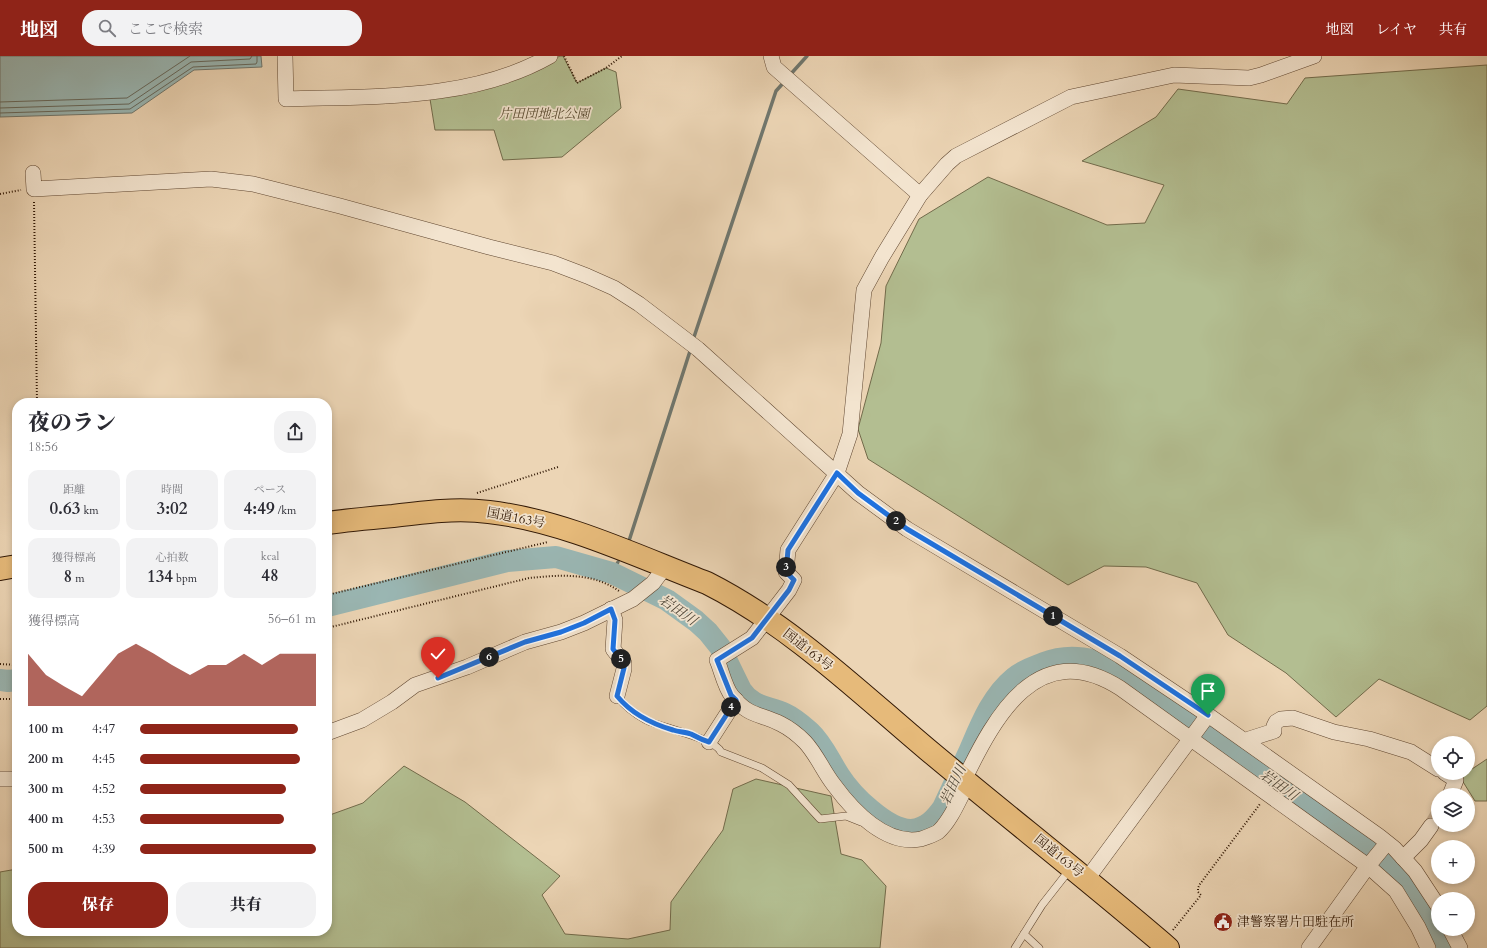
<!DOCTYPE html>
<html lang="ja">
<head>
<meta charset="utf-8">
<style>
	body { margin:0; font-family:Cardo,"Noto Serif JP",serif; background:#f2f2f3; color:#2b2b33; height:100vh; display:flex; flex-direction:column; font-size:15px; white-space:nowrap }
	* { box-sizing:border-box; margin:0 }
	p { font-size:13px; color:#7c7c81 }
	.icon { flex:none; width:22px; height:22px; fill:none; stroke:currentColor; stroke-width:2; stroke-linecap:round; stroke-linejoin:round }
	.map { position:relative; flex:1; overflow:hidden }
	.details { position:absolute; left:12px; top:342px; width:320px; height:538px; display:flex; flex-direction:column; background:#fff; border-radius:16px; box-shadow:0 2px 6px #0003 }
	.details>* { flex:none }
	.tools { position:absolute; left:1431px; top:680px; display:grid; gap:8px }
	.tools a { display:grid; place-items:center; width:44px; height:44px; border-radius:50%; background:#fff; box-shadow:0 2px 6px #0003; font-size:20px }
	.pin { position:absolute; display:grid; place-items:center; width:34px; height:34px; color:#fff; margin:-41px -17px; border-radius:50% 50% 50% 0; rotate:-45deg; box-shadow:0 0 4px #0007 }
	.pin .icon { rotate:45deg }
	.km { position:absolute; width:20px; height:20px; margin:-10px; border-radius:50%; background:#222; color:#fff; font-size:11px; line-height:20px; text-align:center }
	.round { display:grid; place-items:center; flex:none; width:42px; height:42px; border-radius:16px; background:#f2f2f3 }
	.overview { display:flex; align-items:center; justify-content:space-between; height:68px; padding:0 16px }
	h1 { font-size:22px; font-weight:800; line-height:30px }
	.figures { display:grid; grid-template-columns:repeat(3,1fr); gap:6px; height:68px; padding:4px 16px }
	.figures div { display:grid; align-content:center; border-radius:10px; background:#f2f2f3; text-align:center }
	.figures b { font-size:17px; font-weight:800 }
	.figures small { font-size:11px; font-weight:400 }
	.figures p { font-size:11px }
	.chart { height:112px; padding:8px 16px }
	.chart p { display:flex; justify-content:space-between }
	.chart svg { width:100%; height:72px; margin-top:4px; fill:#8f2418; opacity:.7 }
	.button { display:flex; gap:8px; margin-top:auto; padding:8px 16px }
	.button a { flex:1; height:46px; border-radius:16px; background:#8f2418; color:#fff; font-size:16px; font-weight:800; line-height:46px; text-align:center }
	.button a+a { background:#f2f2f3; color:#2b2b33 }
	ul { padding:0 16px; list-style:none; font-size:13px }
	li { display:grid; grid-template-columns:64px 48px 1fr; align-items:center; height:30px }
	li i { height:10px; border-radius:5px; background:#8f2418 }
	header { display:flex; align-items:center; gap:24px; box-sizing:border-box; height:56px; padding:0 20px; background:#8f2418; color:#fff }
	header strong { font-size:19px }
	nav { display:flex; gap:22px; margin-inline-start:auto; font-size:14px }
	.search { width:280px; height:36px; background:#f2f2f3; display:flex; align-items:center; gap:10px; box-sizing:border-box; padding:0 14px; border-radius:16px; color:#7c7c81; font-size:15px }
	.map>svg:first-child { display:block }
</style>
</head>
<body>
<header>
<strong>地図</strong>
<div class="search"><svg class="icon" aria-label="search" viewBox="0 0 24 24"><circle cx="10" cy="10" r="6"/><path d="M15 15l6 6"/></svg>ここで検索</div>
<nav><a>地図</a><a>レイヤ</a><a>共有</a></nav>
</header>
<div class="map">
<svg width="1487" height="892" viewBox="0 0 1487 892">
	<rect width="100%" height="100%" fill="#ecd5b5"/>
	<filter id="stains"><feTurbulence type="fractalNoise" baseFrequency=".005" numOctaves="4"/><feColorMatrix values="0 0 0 0 .2 0 0 0 0 .09 0 0 0 0 .02 0 0 0 .5 -.17"/></filter>
	<radialGradient id="worn" r=".72"><stop offset=".6" stop-color="#630" stop-opacity="0"/><stop offset="1" stop-color="#630" stop-opacity=".3"/></radialGradient>
	<g fill="#b3be91" stroke="#726b4b">
		<polygon points="560,0 563,0 577,27 606,12 616,16 621,52 562,101 503,104 494,74 435,74 430,43 522,19"/>
		<polygon points="1487,9 1487,650 1470,664 1379,623 1336,661 1286,617 1228,579 1197,527 1146,511 1104,510 1068,529 868,403 858,373 881,287 886,230 919,163 988,121 1107,169 1145,167 1164,129 1082,105 1156,61 1178,33 1287,48 1305,22"/>
		<polygon points="1487,703 1487,745 1475,745 1460,721"/>
		<polygon points="404,710 465,746 560,820 542,839 565,878 628,883 670,874 671,846 723,774 733,733 756,723 831,740 841,798 862,804 886,830 880,892 0,892 0,816 17,813 17,875 327,875 327,760 363,747"/>
	</g>
	<polygon fill="#9ab7b4" stroke="#70776e" points="0,0 261,0 262,11 194,14 132,57 0,61"/>
	<g fill="none" stroke-linecap="round" stroke-linejoin="round">
		<g stroke="#66685c" stroke-width="1">
			<polyline points="0,46 127,42 190,0"/>
			<polyline points="0,52 129,48 191,6 250,3 252,0"/>
			<polyline points="0,57 130,53 193,11 256,8 257,6 257,0"/>
		</g>
		<g stroke="#70776e" stroke-width="3.5">
			<polyline points="789,20 807,0"/>
			<polyline points="693,284 776,35 785,25"/>
			<polyline points="628,488 691,292"/>
			<polyline points="612,517 618,506"/>
		</g>
		<g stroke="#9ab7b4" stroke-width="22">
			<path d="M327,550L507,505L556,501L612,517L667,544L696,565L708,576L720,591L741,634C753,652 768,650 785,658C794,662 803,670 810,676C823,688 829,704 839,719C851,738 887,775 912,774C927,772 935,763 943,752C952,733 961,713 970,694C981,668 992,640 1014,622C1023,614 1034,611 1044,607C1069,597 1097,602 1120,615L1372,795L1405,826L1428,855L1444,892"/>
			<polyline points="0,624 8,625 17,624"/>
		</g>
		<polyline stroke="#c7af92" stroke-width="15" stroke-dasharray="15 8" stroke-linecap="butt" points="1431,770 1438,758"/>
		<g stroke="#604731" stroke-width="8">
			<g id="service">
				<path d="M617,640C624,649 635,658 646,664C662,672 715,682 721,696L762,712L789,729L820,763L846,760L861,766"/>
				<polyline points="1024,878 1039,892"/>
				<polyline points="1015,892 1042,849 1071,812"/>
			</g>
		</g>
		<g stroke="#604731" stroke-width="16">
			<g id="minor">
				<path d="M285,0L286,43C373,40 471,45 550,0"/>
				<polyline points="771,0 774,11 920,139"/>
				<polyline points="33,117 34,133 211,123 253,128 340,150 489,191 553,207 587,220 614,232 639,248 698,293 858,437 907,473 1120,600 1208,659 1379,780 1394,792 1415,815 1438,850"/>
				<polyline points="611,553 615,564 613,593 624,607 624,613 617,640"/>
				<polyline points="327,677 362,664 392,646 415,629 467,611 525,586 561,576 584,567 633,543 653,527 665,511"/>
				<polyline points="709,686 736,644"/>
				<polyline points="1247,686 1249,683 1274,675 1274,670 1276,666 1281,663 1293,662 1334,676 1369,683 1411,696 1438,713"/>
				<polyline points="1445,717 1456,724 1450,739"/>
				<polyline points="0,723 17,723"/>
				<path d="M964,724C995,660 1038,580 1120,632L1368,810L1396,835L1418,871L1428,892"/>
				<path d="M968,727C960,741 951,765 938,776C933,779 927,781 921,783C886,790 853,755 834,729C823,715 817,699 805,686C798,679 789,672 781,668C759,657 749,661 732,640C725,632 721,613 717,604L752,582L789,534L794,524L786,516L788,494L837,417L850,378L864,234L882,201L920,139L947,108L956,100L1071,41L1174,19L1249,22L1261,19L1314,0"/>
				<polyline points="1403,802 1421,784 1431,770"/>
				<polyline points="1087,823 1208,659"/>
				<polyline points="1450,873 1460,892"/>
				<polyline points="1309,892 1368,810 1387,787"/>
			</g>
		</g>
		<g stroke="#311805" stroke-width="24">
			<g id="trunk">
				<path d="M327,467C349,464 371,462 393,460C425,456 457,452 489,456C562,464 639,501 707,527C790,569 858,635 928,694C1008,761 1089,824 1168,892"/>
				<polyline points="0,513 17,510"/>
			</g>
		</g>
		<g stroke="#311805" stroke-width="2" stroke-dasharray="1 2" stroke-linecap="butt">
			<polyline points="564,0 577,27 606,12 622,0"/>
			<polyline points="0,138 21,134"/>
			<polyline points="34,146 37,347"/>
			<polyline points="477,437 558,411"/>
			<polyline points="327,539 548,486"/>
			<path d="M327,572L529,522C559,519 592,516 619,535"/>
			<polyline points="0,608 17,609"/>
			<polyline points="0,643 17,643"/>
			<polyline points="1173,874 1201,839 1198,836 1198,832 1200,828 1260,748"/>
		</g>
		<use href="#service" stroke="#f3e4cf" stroke-width="7"/>
		<use href="#minor" stroke="#f3e4cf" stroke-width="15"/>
		<use href="#trunk" stroke="#e6ba7a" stroke-width="22"/>
	</g>
	<g fill="none" stroke-linecap="round" stroke-linejoin="round">
		<g stroke="#fff" stroke-width="8">
			<path id="route" d="M438,622L525,586L561,576L584,567L611,553L615,564L613,593L624,607V612L617,640C631,657 652,668 673,674C679,676 686,676 691,678C697,681 702,684 709,686L736,644L731,639L717,604L752,582L789,534L794,524L786,516L788,494L837,417L858,437L907,473L1120,600L1208,659"/>
		</g>
		<use href="#route" stroke="#1a73e8" stroke-width="5"/>
	</g>
	<defs>
		<g id="civic-disc" transform="scale(1)"><circle r="9.5" fill="#8f2418" stroke="#f3e4cf"/><path d="M-.6-6.5H3V-4.5H.6V-3L4-1V1h2V6H-6V1h2V-1L-.6-3ZM-1.2 2.5V6h2.4V2.5Z" fill="#fff"/></g>
	</defs>
	<g fill-rule="evenodd">
		<use href="#civic-disc" x="1223" y="866"/>
	</g>
	<g text-anchor="middle" dominant-baseline="central" stroke-width="3.5" stroke-linejoin="round" paint-order="stroke">
		<g font-size="13" font-style="italic" fill="#584a2f" stroke="#f3e4cf">
			<text x="544" y="58">片田団地北公園</text>
		</g>
		<g font-size="13" fill="#311805" stroke="#f3e4cf">
			<text transform="translate(516 462) rotate(11)">国道163号</text>
			<text transform="translate(808 594) rotate(38)">国道163号</text>
			<text transform="translate(1059 800) rotate(39)">国道163号</text>
		</g>
		<g font-size="13" fill="#311805" stroke="#f3e4cf" text-anchor="start">
			<text x="1237" y="866">津警察署片田駐在所</text>
		</g>
		<g font-size="14" font-style="italic" fill="#50483a" stroke="#f3e4cf">
			<text transform="translate(678 554) rotate(35)">岩田川</text>
			<text transform="translate(953 729) rotate(-65)">岩田川</text>
			<text transform="translate(1279 729) rotate(35)">岩田川</text>
		</g>
	</g>
	<rect width="100%" height="100%" filter="url(#stains)"/>
	<rect width="100%" height="100%" fill="url(#worn)"/>
</svg>
<div class="tools">
<a><svg class="icon" aria-label="locate" viewBox="0 0 24 24"><circle cx="12" cy="12" r="6"/><path d="M12 2v4M12 18v4M2 12h4M18 12h4"/></svg></a>
<a><svg class="icon" aria-label="layers" viewBox="0 0 24 24"><path d="M12 4l9 5-9 5-9-5zM3 14l9 5 9-5"/></svg></a>
<a>+</a>
<a>−</a>
</div>
<div class="pin" style="left:1208px;top:659px;background:#1e9e55"><svg class="icon" aria-label="arrive" viewBox="0 0 24 24"><path d="M6 21V4h12l-3 4 3 4H6"/></svg></div>
<div class="pin" style="left:438px;top:622px;background:#d93025"><svg class="icon" aria-label="check" viewBox="0 0 24 24"><path d="M5 12l5 5 9-10"/></svg></div>
<b class="km" style="left:1053px;top:560px">1</b>
<b class="km" style="left:896px;top:465px">2</b>
<b class="km" style="left:786px;top:511px">3</b>
<b class="km" style="left:731px;top:651px">4</b>
<b class="km" style="left:621px;top:603px">5</b>
<b class="km" style="left:489px;top:601px">6</b>
<section class="details">
<div class="overview"><div><h1>夜のラン</h1><p>18:56</p></div><a class="round"><svg class="icon" aria-label="share" viewBox="0 0 24 24"><path d="M12 15V3M7 8l5-5 5 5M5 13v7h14v-7"/></svg></a></div>
<div class="figures">
<div><p>距離</p><b>0.63<small> km</small></b></div>
<div><p>時間</p><b>3:02</b></div>
<div><p>ペース</p><b>4:49<small> /km</small></b></div>
</div>
<div class="figures">
<div><p>獲得標高</p><b>8<small> m</small></b></div>
<div><p>心拍数</p><b>134<small> bpm</small></b></div>
<div><p>kcal</p><b>48</b></div>
</div>
<div class="chart"><p><span>獲得標高</span>56–61 m</p>
<svg viewBox="0 0 160 44" preserveAspectRatio="none"><path d="M0 44V12L10 25L20 32L30 38L40 25L50 12L60 6L70 12L80 19L90 25L100 19L110 19L120 12L130 19L140 12L150 12L160 12V44z"/></svg>
</div>
<ul>
<li><b>100 m</b>4:47<i style="width:90%"></i></li>
<li><b>200 m</b>4:45<i style="width:91%"></i></li>
<li><b>300 m</b>4:52<i style="width:83%"></i></li>
<li><b>400 m</b>4:53<i style="width:82%"></i></li>
<li><b>500 m</b>4:39<i style="width:100%"></i></li>
</ul>
<div class="button"><a>保存</a><a>共有</a></div>
</section>
</div>
</body>
</html>
